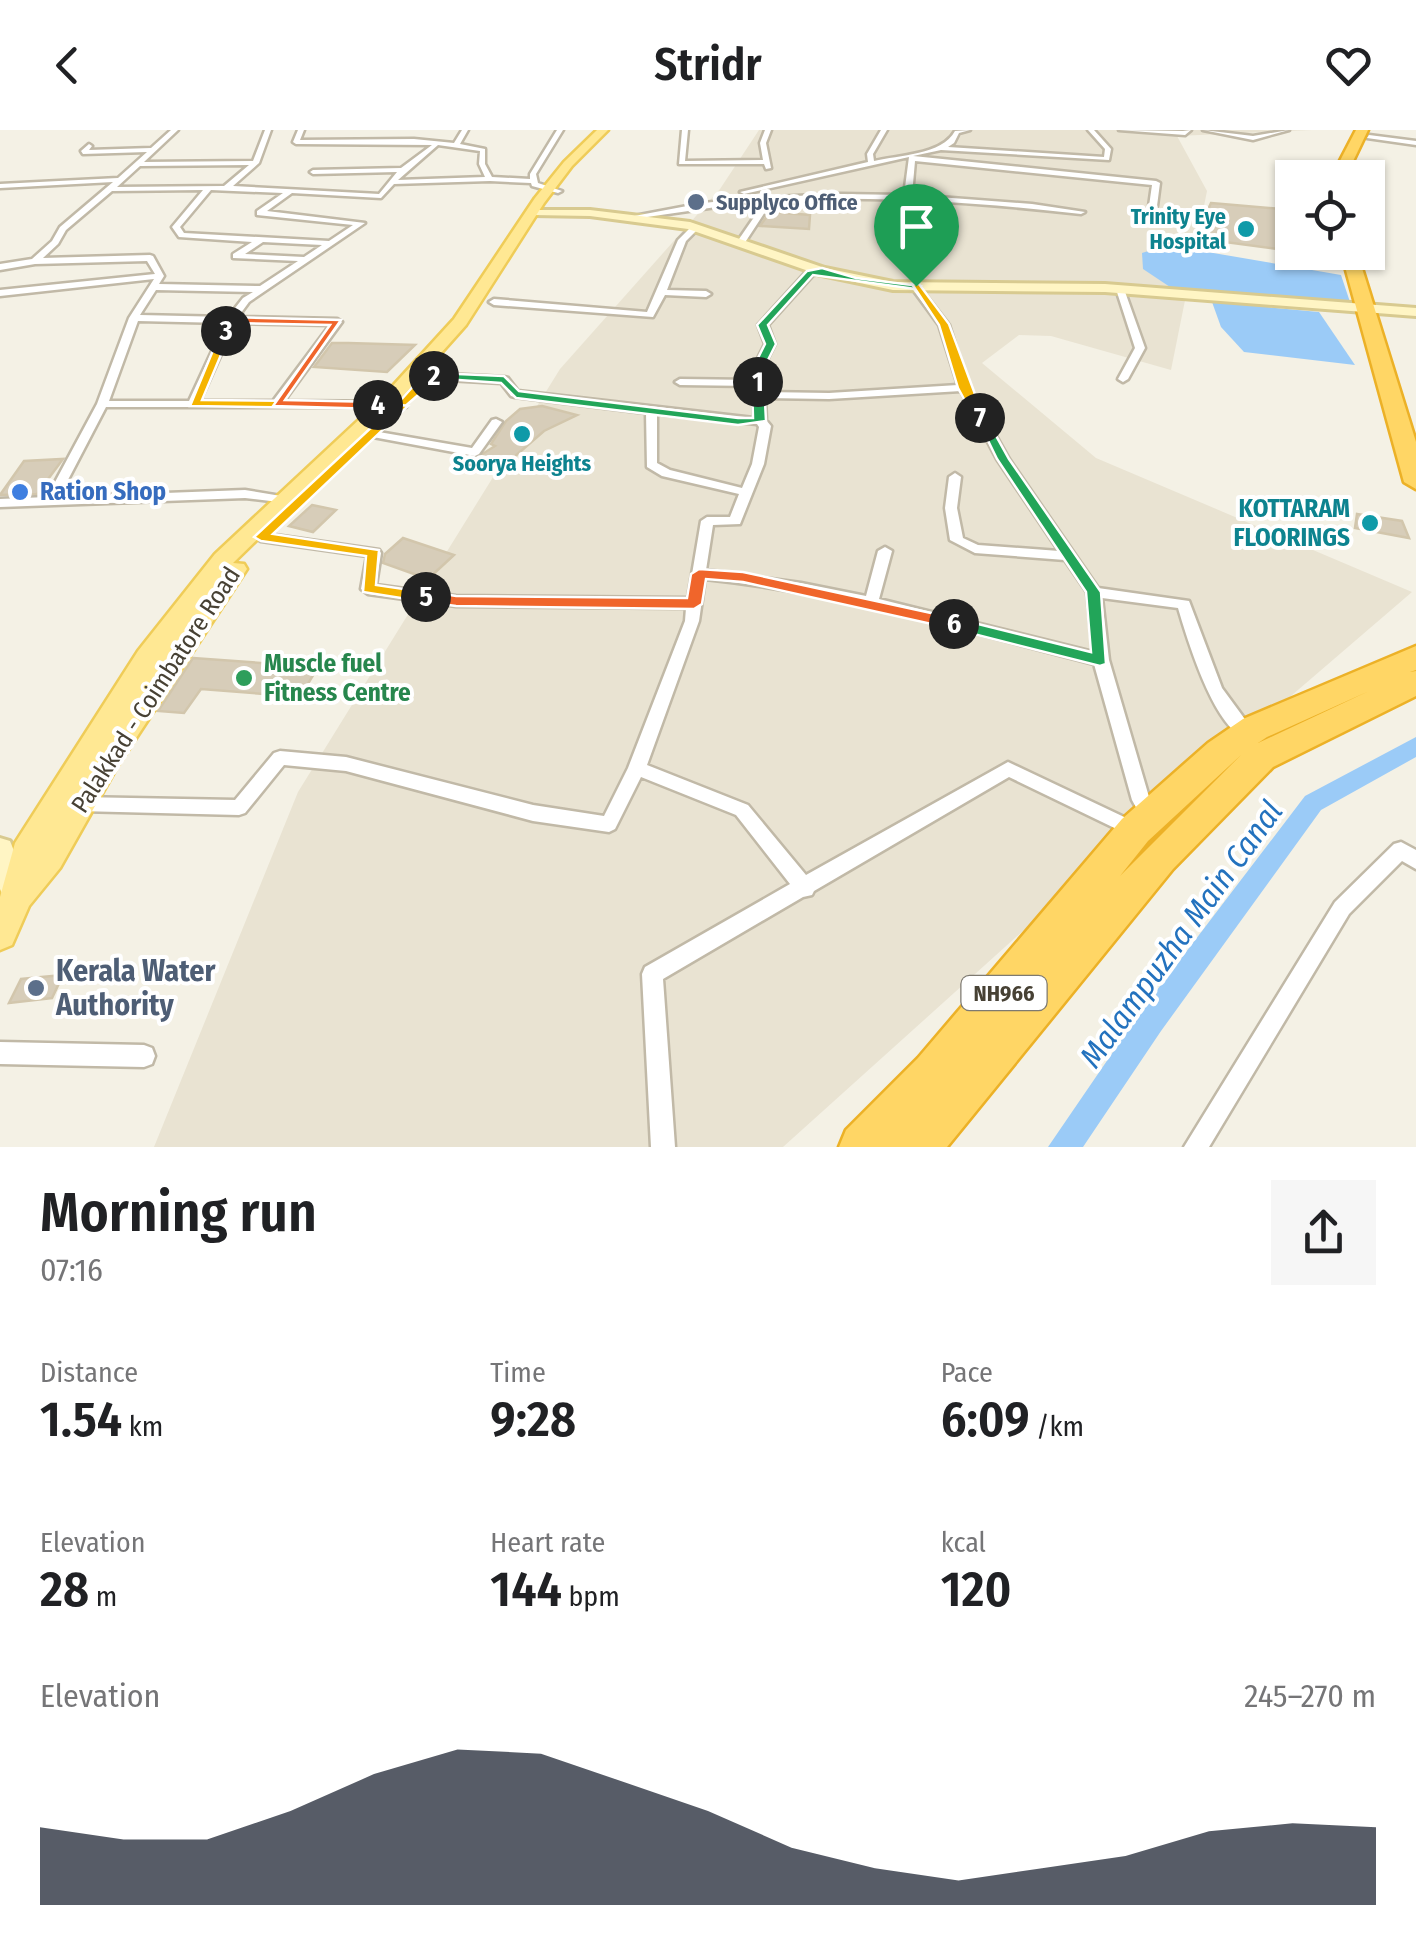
<!DOCTYPE html>
<html lang="en">
<head>
<meta charset="utf-8">
<style>
	body { margin:0; font-family:"Fira Sans Condensed",sans-serif; background:#f6f6f6; color:#202124; height:100vh; display:flex; flex-direction:column; font-size:38px; white-space:nowrap }
	* { box-sizing:border-box; margin:0 }
	p { font-size:32px; color:#757577 }
	.icon { flex:none; width:55px; height:55px; fill:none; stroke:currentColor; stroke-width:2; stroke-linecap:round; stroke-linejoin:round }
	.map { position:relative; height:1017px; overflow:hidden }
	.panel { display:flex; flex-direction:column; background:#fff; flex:1 }
	.panel>* { flex:none }
	.tools { position:absolute; left:1275px; top:30px; display:grid; gap:20px }
	.tools a { display:grid; place-items:center; width:110px; height:110px; border-radius:0px; background:#fff; box-shadow:0 2px 8px #0004; font-size:50px }
	.pin { position:absolute; display:grid; place-items:center; width:85px; height:85px; color:#fff; margin:-102px -42px; border-radius:50% 50% 50% 0; rotate:-45deg; box-shadow:0 0 10px #0007 }
	.pin .icon { rotate:45deg }
	.km { position:absolute; width:50px; height:50px; margin:-25px; border-radius:50%; background:#222; color:#fff; font-size:28px; line-height:50px; text-align:center }
	.round { display:grid; place-items:center; flex:none; width:105px; height:105px; border-radius:0px; background:#f6f6f6 }
	.headline { display:flex; align-items:center; justify-content:space-between; height:170px; padding:0 40px }
	h1 { font-size:55px; font-weight:600; line-height:75px }
	.stats { display:grid; grid-template-columns:repeat(3,1fr); gap:15px; height:170px; padding:10px 40px }
	.stats div { display:grid; align-content:center }
	.stats b { font-size:50px; font-weight:600 }
	.stats small { font-size:28px; font-weight:400 }
	.stats p { font-size:28px }
	.chart { height:280px; padding:20px 40px }
	.chart p { display:flex; justify-content:space-between }
	.chart svg { width:100%; height:180px; margin-top:10px; fill:#111827; opacity:.7 }
	header { display:flex; justify-content:space-between; align-items:center; height:130px; padding:0 40px; background:#fff; font-size:45px; font-weight:600 }
	.map>svg:first-child { display:block }
</style>
</head>
<body>
<header><svg class="icon" aria-label="back" viewBox="0 0 24 24"><path d="M15 5l-7 7 7 7"/></svg>Stridr<svg class="icon" aria-label="heart" viewBox="0 0 24 24"><path d="M12 20l-8-8c-3-5 5-10 8-4 3-6 11-1 8 4z"/></svg></header>
<div class="map">
<svg width="1416" height="1017" viewBox="0 0 1416 1017">
	<rect width="100%" height="100%" fill="#f4f1e5"/>
	<polygon fill="#e9e3d2" points="759,0 1312,0 1177,6 1207,61 1171,240 1051,206 1019,205 982,233 1096,328 1412,462 1135,700 783,1017 154,1017 298,662 560,239 720,59"/>
	<g fill="#9bcbf7">
		<polygon points="1167,115 1341,145 1351,175 1173,159 1143,139 1142,123"/>
		<polygon points="1212,172 1319,182 1355,235 1244,222 1221,197"/>
	</g>
	<g fill="none" stroke-linecap="round" stroke-linejoin="round">
		<polygon fill="#9bcbf7" fill-rule="evenodd" points="1416,607 1416,627 1321,680 1161,901 1083,1017 1048,1017 1141,881 1305,666"/>
	</g>
	<g fill="#d7cdb9" stroke="#d2c6ac" stroke-width="2.5">
		<polygon points="1211,73 1292,80 1292,121 1195,108"/>
		<polygon points="770,82 810,85 809,99 760,96"/>
		<polygon points="332,213 348,213 415,215 387,242 314,237"/>
		<polygon points="542,276 577,285 544,301 514,327 464,340 462,337 495,316 491,314 506,291 520,279"/>
		<polygon points="63,329 37,364 0,365 24,331"/>
		<polygon points="312,375 336,380 313,402 289,396"/>
		<polygon points="1357,384 1402,391 1409,408 1355,398"/>
		<polygon points="403,408 454,425 428,449 383,433 385,424"/>
		<polygon points="193,528 318,537 303,562 280,560 277,565 201,559 184,583 158,581"/>
		<polygon points="63,845 52,868 9,873 21,849"/>
	</g>
	<g fill="none" stroke-linecap="round" stroke-linejoin="round">
		<g stroke="#c1b9a7" stroke-width="5">
			<g id="street">
				<path d="M171,0H178L144,32L253,31L265,0H271L259,33L233,56L379,64L397,42L313,44L310,42L313,40L401,38L432,15L296,14L293,12L298,0H304L300,10L414,9L454,13L462,0H468L460,14L485,19V34L492,47L530,49V44L557,0H563L536,44L538,53L562,61L558,63L532,56L531,53L490,51L394,54L381,68L292,63L267,81L365,93L249,172L238,187L337,189L342,192L284,271L402,272L406,273V277H106L59,367L245,360L287,367V373L245,368L0,377V369L47,367L97,274L129,188L154,149L0,166V160L155,144L147,131L35,134L0,140V134L32,129L52,111L60,97L113,52L0,58V54L118,48L147,22L83,24L81,21L89,14L92,16L89,20L151,18ZM438,15L480,21L479,34L485,47L398,50ZM249,35L224,56L117,57L140,36ZM203,60L172,97L179,107L252,112L233,124V128L298,131L260,156L159,154L164,146L153,126L150,125L43,128L58,114L66,100L112,61ZM211,60L283,63L257,81V85L353,95L329,111L184,103L180,97ZM263,112L322,115L304,127L245,124ZM156,160L253,162L243,168L228,187L140,185ZM138,191L225,193L189,271H109ZM235,193L330,195L273,271H200Z"/>
				<polygon points="682,0 688,0 685,31 763,30 760,13 765,0 771,0 766,13 771,38 766,39 764,34 679,34"/>
				<path d="M881,0H887L873,24L874,31C899,25 942,25 955,1L970,0L959,3L954,13L948,17L1104,27L1105,19L1088,0H1094L1111,19L1109,30L941,20L913,26L1156,51L1160,53L1157,76L1153,78L1149,76L1152,55L915,31L912,65L1032,74L1085,82L1081,84C973,72 866,64 758,72L767,79L744,114H741L737,112L759,80L749,73H744L633,89L629,87L703,73L744,69L749,64L752,68L840,64L904,65L909,27L744,64L740,62L868,32L867,24Z"/>
				<polygon points="1119,0 1183,1 1191,0 1185,5"/>
				<polygon points="1203,0 1253,6 1289,0 1253,10"/>
				<polygon points="1369,5 1416,11 1416,15 1367,8"/>
				<polygon points="692,96 699,98 686,111 667,160 706,161 711,164 706,167 665,165 653,187 494,175 489,172 494,169 647,182 678,110"/>
				<path d="M822,138L825,139V143L813,145L768,195L775,214L762,240L764,262L829,263L958,255L939,195L911,157L918,155L949,195L969,258L1009,329L1098,458L1189,471L1222,558L1255,603L1253,608C1218,614 1186,505 1178,478L1102,468L1109,530L1149,667L1160,684L1157,689C1144,694 1138,681 1132,670L1094,534C964,501 838,463 705,449L699,491L647,635L748,675L806,745L1008,632L1141,695L1144,700L1141,705L1135,708L1129,705L1009,647L814,761L812,765L803,767L663,849L675,1017H651L642,844L645,837L790,754L736,685L641,647L615,699L609,702L533,691L346,641L284,635L245,683L239,685L79,681L73,679L70,674L73,669L79,667L235,670L274,623L280,621L346,627L533,675L604,686L628,638L685,491L686,478L456,476L368,464L361,459L367,426L261,411L254,407L261,403L379,420L381,423L376,455L456,466L688,468L701,391L707,387H730L739,364L662,346L647,337L646,283L515,267L511,266L501,253L429,249L424,246L429,243L504,247L508,248L518,261L754,288L753,256L680,255L675,252L680,249L753,250L752,240L765,214L758,195L807,141ZM961,261L997,329L1059,421L978,415L963,408L957,378L961,347L955,343L949,347L945,378L950,410L975,423L1065,430L1087,462L1093,522L879,469L892,421L885,417L878,421L866,466L801,453L706,440L713,395L740,394L764,334L771,296L766,290L765,268L829,269ZM657,284L757,294L759,297L752,334L742,358L670,340L657,333Z"/>
				<polygon points="1120,156 1124,159 1145,218 1128,249 1123,252 1118,249 1135,218 1116,159"/>
				<polygon points="496,289 502,292 479,324 475,326 373,307 367,304 373,301 472,318 492,290"/>
				<polygon points="1401,712 1416,720 1416,739 1402,731 1349,784 1209,1017 1184,1017 1335,772 1394,714"/>
				<polygon points="0,912 144,915 152,918 155,926 152,934 144,937 0,934"/>
			</g>
		</g>
		<g stroke="#d8ca90" stroke-width="6">
			<g id="secondary">
				<polygon points="529,80 590,80 690,92 825,138 893,152 1105,154 1416,178 1416,186 1105,162 893,160 817,144 688,99 590,86 533,85"/>
				<polygon points="0,708 10,711 32,766 27,775 17,779 7,775 0,759"/>
			</g>
		</g>
		<g stroke="#efcc58" stroke-width="5">
			<polygon id="primary" points="597,0 608,0 572,36 544,73 466,195 391,279 233,433 244,434 247,439 117,637 60,738 29,776 12,815 0,820 0,767 15,713 138,521 215,424 379,271 454,189 535,68 564,32"/>
		</g>
		<g stroke="#ecb127" stroke-width="5">
			<g id="highway">
				<polygon points="1356,0 1368,0 1345,48 1331,48"/>
				<polygon points="1341,122 1357,122 1416,312 1416,359 1404,352"/>
				<path d="M1416,516V540L1410,542L1416,541V566L1273,637L1173,739L947,1017H839L846,1000L918,928L1122,689L1208,613L1243,589ZM1369,561L1258,613L1267,607ZM1241,625L1120,746L1148,711Z"/>
			</g>
		</g>
		<use href="#street" fill="#fff" fill-rule="evenodd"/>
		<use href="#secondary" fill="#fff5c4" fill-rule="evenodd"/>
		<use href="#primary" fill="#ffe893" fill-rule="evenodd"/>
		<use href="#highway" fill="#ffd665" fill-rule="evenodd"/>
	</g>
	<polygon fill="#22a559" stroke="#fff" stroke-width="2.5" points="822,138 856,148 920,156 916,159 813,145 768,195 776,214 763,240 764,252 754,254 752,240 765,214 757,195 807,141"/>
	<polygon fill="#22a559" stroke="#fff" stroke-width="2.5" points="434,243 504,246 519,261 738,288 753,288 752,252 758,248 764,252 766,291 738,295 516,268 501,253 430,248"/>
	<polygon fill="#f5b400" stroke="#fff" stroke-width="2.5" points="226,198 231,201 202,270 399,272 425,243 440,246 402,279 190,276 221,201"/>
	<polygon fill="#f0652b" stroke="#fff" stroke-width="2.5" points="231,187 341,190 285,270 378,272 383,275 378,279 273,276 330,195 235,193 230,204 222,204 226,190"/>
	<polygon fill="#f5b400" stroke="#fff" stroke-width="2.5" points="378,272 408,276 273,404 379,420 376,455 431,463 431,470 426,472 363,462 366,426 261,411 254,407 391,279 373,278"/>
	<polygon fill="#f0652b" stroke="#fff" stroke-width="2.5" points="699,439 743,442 954,488 962,494 954,499 743,452 706,449 702,474 694,479 456,476 426,472 418,467 426,461 456,466 687,468 691,444"/>
	<polygon fill="#22a559" stroke="#fff" stroke-width="2.5" points="976,286 985,286 1009,329 1101,462 1106,534 1100,536 954,499 946,494 954,488 1091,522 1086,462 997,329"/>
	<polygon fill="#f5b400" stroke="#fff" stroke-width="2.5" points="912,154 919,154 949,194 985,291 976,291 958,258 939,195"/>
	<g fill="#5c6f8a" stroke="#fff" stroke-width="4">
		<circle cx="696" cy="72" r="10"/>
		<circle cx="36" cy="858" r="10"/>
	</g>
	<g fill="#0f9aa8" stroke="#fff" stroke-width="4">
		<circle cx="1246" cy="99" r="10"/>
		<circle cx="522" cy="304" r="10"/>
		<circle cx="1370" cy="393" r="10"/>
	</g>
	<circle fill="#3f7fe0" stroke="#fff" stroke-width="4" cx="20" cy="362" r="10"/>
	<circle fill="#2e9e5b" stroke="#fff" stroke-width="4" cx="244" cy="548" r="10"/>
	<g text-anchor="middle" dominant-baseline="central" stroke-width="8" stroke-linejoin="round" paint-order="stroke">
		<g font-size="22" font-weight="bold" fill="#4e5e75" stroke="#fff" text-anchor="start">
			<text x="716" y="72">Supplyco Office</text>
		</g>
		<g font-size="22" font-weight="bold" fill="#0d838f" stroke="#fff" text-anchor="end">
			<text x="1226" y="86">Trinity Eye<tspan x="1226" dy="25">Hospital</tspan></text>
			<text x="522" y="333" text-anchor="middle">Soorya Heights</text>
		</g>
		<rect fill="#fff" stroke="#7e7a71" stroke-width="2.5" x="961.5" y="846" width="85" height="34" rx="8"/>
		<g font-size="22" font-weight="bold" fill="#474134">
			<text x="1004" y="863">NH966</text>
		</g>
		<g font-size="25" font-weight="bold" fill="#366cbe" stroke="#fff" text-anchor="start">
			<text x="40" y="362">Ration Shop</text>
		</g>
		<g font-size="25" font-weight="bold" fill="#0d838f" stroke="#fff" text-anchor="end">
			<text x="1350" y="379">KOTTARAM<tspan x="1350" dy="29">FLOORINGS</tspan></text>
		</g>
		<g font-size="25" font-weight="bold" fill="#27864d" stroke="#fff" text-anchor="start">
			<text x="264" y="534">Muscle fuel<tspan x="264" dy="29">Fitness Centre</tspan></text>
		</g>
		<g font-size="25" fill="#474134" stroke="#fff">
			<text transform="translate(156 560) rotate(-57)">Palakkad - Coimbatore Road</text>
		</g>
		<g font-size="30" font-weight="bold" fill="#4e5e75" stroke="#fff" text-anchor="start">
			<text x="56" y="841">Kerala Water<tspan x="56" dy="34">Authority</tspan></text>
		</g>
		<g font-size="32" font-style="italic" fill="#2372be" stroke="#fff">
			<text transform="translate(1181 804) rotate(-54)">Malampuzha Main Canal</text>
		</g>
	</g>
</svg>
<div class="tools">
<a><svg class="icon" aria-label="locate" viewBox="0 0 24 24"><circle cx="12" cy="12" r="6"/><path d="M12 2v4M12 18v4M2 12h4M18 12h4"/></svg></a>
</div>
<div class="pin" style="left:916px;top:156px;background:#1e9e55"><svg class="icon" aria-label="arrive" viewBox="0 0 24 24"><path d="M6 21V4h12l-3 4 3 4H6"/></svg></div>
<b class="km" style="left:758px;top:252px">1</b>
<b class="km" style="left:434px;top:246px">2</b>
<b class="km" style="left:226px;top:201px">3</b>
<b class="km" style="left:378px;top:275px">4</b>
<b class="km" style="left:426px;top:467px">5</b>
<b class="km" style="left:954px;top:494px">6</b>
<b class="km" style="left:980px;top:288px">7</b>
</div>
<section class="panel">
<div class="headline"><div><h1>Morning run</h1><p>07:16</p></div><a class="round"><svg class="icon" aria-label="share" viewBox="0 0 24 24"><path d="M12 15V3M7 8l5-5 5 5M5 13v7h14v-7"/></svg></a></div>
<div class="stats">
<div><p>Distance</p><b>1.54<small> km</small></b></div>
<div><p>Time</p><b>9:28</b></div>
<div><p>Pace</p><b>6:09<small> /km</small></b></div>
</div>
<div class="stats">
<div><p>Elevation</p><b>28<small> m</small></b></div>
<div><p>Heart rate</p><b>144<small> bpm</small></b></div>
<div><p>kcal</p><b>120</b></div>
</div>
<div class="chart"><p><span>Elevation</span>245–270 m</p>
<svg viewBox="0 0 160 44" preserveAspectRatio="none"><path d="M0 44V25L10 28L20 28L30 21L40 12L50 6L60 7L70 14L80 21L90 30L100 35L110 38L120 35L130 32L140 26L150 24L160 25V44z"/></svg>
</div>
</section>
</body>
</html>
